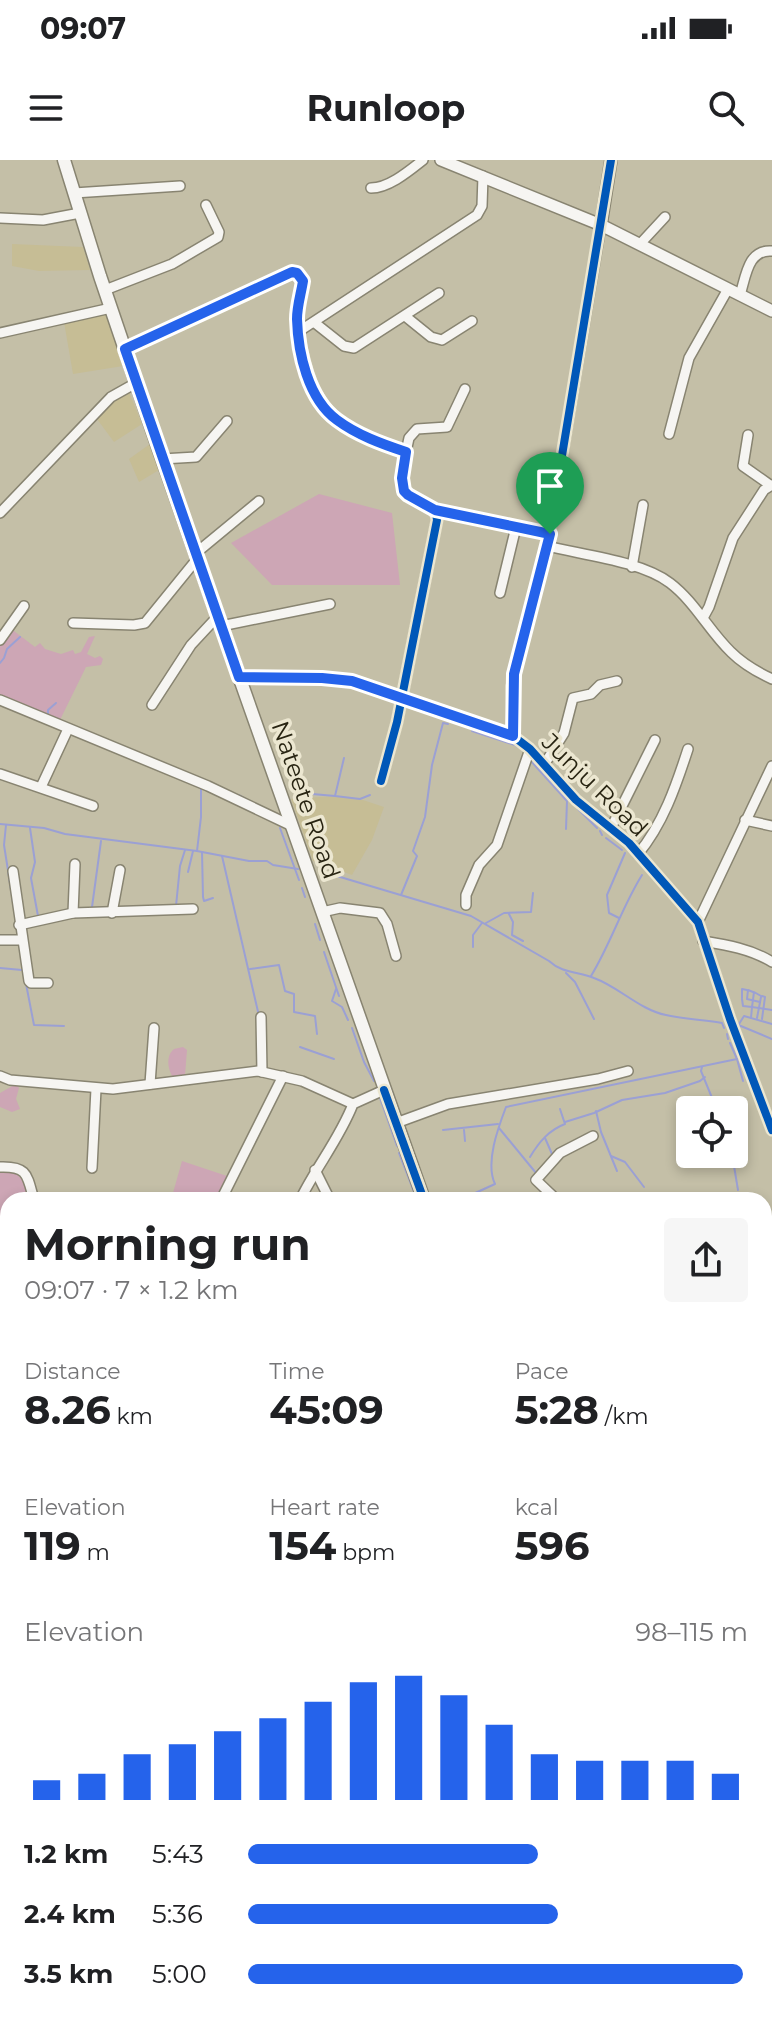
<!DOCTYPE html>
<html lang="en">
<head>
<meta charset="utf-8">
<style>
	body { margin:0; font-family:Montserrat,sans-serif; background:#f6f6f6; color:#202124; height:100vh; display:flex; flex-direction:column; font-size:30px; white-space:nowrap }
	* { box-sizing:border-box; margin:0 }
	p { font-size:26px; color:#757577 }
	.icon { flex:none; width:44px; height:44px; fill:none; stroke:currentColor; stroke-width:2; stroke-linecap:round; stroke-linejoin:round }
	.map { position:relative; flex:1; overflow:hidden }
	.drawer { position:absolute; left:0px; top:1032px; width:772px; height:830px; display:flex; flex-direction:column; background:#fff; border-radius:24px 24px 0 0; box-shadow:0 4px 12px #0003 }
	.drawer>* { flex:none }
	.tools { position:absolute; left:676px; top:936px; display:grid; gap:16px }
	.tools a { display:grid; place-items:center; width:72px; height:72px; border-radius:8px; background:#fff; box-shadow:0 4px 12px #0003; font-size:40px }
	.pin { position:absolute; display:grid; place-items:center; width:68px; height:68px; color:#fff; margin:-82px -34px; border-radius:50% 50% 50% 0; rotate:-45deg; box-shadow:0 0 8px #0007 }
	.pin .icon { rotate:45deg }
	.round { display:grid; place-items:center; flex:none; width:84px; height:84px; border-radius:8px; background:#f6f6f6 }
	.headline { display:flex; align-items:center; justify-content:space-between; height:136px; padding:0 24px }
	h1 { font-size:44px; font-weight:700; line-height:60px }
	.stats { display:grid; grid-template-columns:repeat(3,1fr); gap:12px; height:136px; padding:8px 24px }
	.stats div { display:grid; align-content:center }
	.stats b { font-size:40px; font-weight:700 }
	.stats small { font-size:22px; font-weight:400 }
	.stats p { font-size:22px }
	.chart { height:224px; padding:16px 24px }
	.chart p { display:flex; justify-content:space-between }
	.chart svg { width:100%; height:144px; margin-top:8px; stroke:#2563eb; stroke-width:6 }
	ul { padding:0 24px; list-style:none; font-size:26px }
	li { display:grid; grid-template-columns:128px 96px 1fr; align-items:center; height:60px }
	li i { height:20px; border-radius:10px; background:#2563eb }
	.status { display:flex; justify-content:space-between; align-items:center; height:56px; padding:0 40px; background:#fff; direction:ltr }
	.status svg { height:22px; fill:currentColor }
	header { display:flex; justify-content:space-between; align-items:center; height:104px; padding:0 24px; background:#fff; font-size:36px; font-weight:700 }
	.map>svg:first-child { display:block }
</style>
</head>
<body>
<div class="status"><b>09:07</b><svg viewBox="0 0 49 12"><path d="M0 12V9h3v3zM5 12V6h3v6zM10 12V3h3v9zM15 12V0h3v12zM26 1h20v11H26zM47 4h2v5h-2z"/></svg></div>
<header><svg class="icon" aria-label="menu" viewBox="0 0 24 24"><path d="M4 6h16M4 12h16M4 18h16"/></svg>Runloop<svg class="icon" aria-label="search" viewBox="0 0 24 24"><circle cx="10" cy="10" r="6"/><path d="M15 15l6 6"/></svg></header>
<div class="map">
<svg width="772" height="1861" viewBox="0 0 772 1861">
	<rect width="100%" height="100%" fill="#c4bfa7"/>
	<g fill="#c6bd95">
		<polygon points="12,84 83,87 90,110 39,111 12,106"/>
		<polygon points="106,153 123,206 73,214 64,162"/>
		<polygon points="129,232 142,264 114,282 97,259 114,240"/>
		<polygon points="150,284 159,310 139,322 129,299"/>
		<polygon points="335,636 360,639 384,647 372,680 352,715 313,701 291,639"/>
		<polygon points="276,1854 383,1854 390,1861 277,1861"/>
		<polygon points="400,1854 709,1854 712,1861 407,1861"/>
	</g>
	<g fill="#cda6b5">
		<polygon points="319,334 392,353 400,425 272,425 231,383"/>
		<polygon points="10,468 35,487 40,483 45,489 61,494 73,490 75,494 81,492 89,477 95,476 87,494 95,498 100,496 103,499 101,505 86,507 59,562 0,536 0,482"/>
		<path d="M183,887L187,890L185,915L174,919C168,911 165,896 174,889Z"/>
		<polygon points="16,924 19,928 16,939 20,949 12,952 0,947 0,933"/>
		<polygon points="182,1001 230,1017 218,1040 171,1040"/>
		<path d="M0,1008C17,1012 24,1017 27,1034L18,1040H8V1067L0,1075Z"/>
	</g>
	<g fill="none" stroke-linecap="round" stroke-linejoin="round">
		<g stroke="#9ba0d4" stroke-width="2">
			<polyline points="0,503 4,498 7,489 20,477"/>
			<polyline points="48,556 48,550 56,543"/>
			<polyline points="472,571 515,585 523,590"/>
			<polyline points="289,590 291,596"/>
			<polyline points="344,598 335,636 360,639 370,635"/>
			<polyline points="530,600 567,641 566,669"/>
			<polyline points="293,602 301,633 335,636"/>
			<polyline points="239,635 246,639"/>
			<polyline points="578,649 597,668"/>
			<polyline points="0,664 44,668 65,674 197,691 249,701 267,701 273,705 298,709"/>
			<polyline points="6,665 4,685 16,761"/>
			<polyline points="30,668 35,702 31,718 38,756"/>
			<polyline points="280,668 299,720"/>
			<polyline points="600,671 602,675"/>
			<polyline points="606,678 622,690"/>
			<polyline points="197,691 201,657 201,627"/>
			<polyline points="202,692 203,737 204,741 213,738"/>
			<polyline points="222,696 259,856"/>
			<path d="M320,711L471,756L549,801C563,814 578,811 594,818C619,827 640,850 666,855C684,859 703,860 722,863L724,868"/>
			<polyline points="188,712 193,691"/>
			<polyline points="302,728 305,737"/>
			<polyline points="401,735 417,696 413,691 425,657 432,605 443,563 448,564"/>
			<polyline points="176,746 180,706 185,690"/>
			<polyline points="92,747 101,681"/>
			<polyline points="509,754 513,762 512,775 523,781"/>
			<polyline points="619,758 609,753 607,735 625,693"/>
			<polyline points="486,763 504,753 531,752 533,733"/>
			<polyline points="315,764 320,780"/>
			<polyline points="473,787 473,775 482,763"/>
			<polyline points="324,792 339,836"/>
			<polyline points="21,798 34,865 64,866"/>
			<polyline points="0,808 22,810"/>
			<polyline points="250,809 279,805 285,831 294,834 294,852 315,856 317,874"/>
			<polyline points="566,813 575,822 594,859"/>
			<path d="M591,816C611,783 622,747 642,715"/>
			<polyline points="336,829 332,841 342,847 348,860"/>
			<polyline points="753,832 748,830 747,839 760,842"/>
			<polyline points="762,836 765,837 762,859"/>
			<polyline points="742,838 742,829 747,830"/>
			<polyline points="742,839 743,846 752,847 754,832 761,836"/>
			<polyline points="751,858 752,847 772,850"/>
			<polyline points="757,858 761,837"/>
			<polyline points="736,864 772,879"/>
			<polyline points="739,864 744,856 772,864"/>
			<polyline points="352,868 364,902 374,921"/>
			<polyline points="727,874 728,879"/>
			<polyline points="300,887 334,899"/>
			<polyline points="737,899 743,921"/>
			<polyline points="702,907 701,911 717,950"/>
			<polyline points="380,938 397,986"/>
			<polyline points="596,951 601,972 617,1011"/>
			<polyline points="565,962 594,953 622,940 665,933 700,921 705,917"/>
			<polyline points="499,968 536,1013 531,1019 533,1021"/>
			<polyline points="443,970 498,964"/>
			<polyline points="464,970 465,981"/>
			<polyline points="545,978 552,994"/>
			<polyline points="399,993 414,1032"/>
			<polyline points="732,994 738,1030"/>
			<polyline points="611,996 625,1002 644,1027"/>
			<path d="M530,997C539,982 549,970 565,964L560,949"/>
			<polyline points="537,1026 544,1036 539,1040"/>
			<path d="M467,1040L473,1034L495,1024C485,1003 498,968 506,947L737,899L730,883"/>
		</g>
		<g stroke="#888471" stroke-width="12">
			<g id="minor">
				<path d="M371,28C389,28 409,11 423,0"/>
				<polyline points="74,33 180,26"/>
				<polyline points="0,58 43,60 80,53"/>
				<polyline points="601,65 547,386 514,514 513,576 530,589 576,640 629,683 698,762 730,859 772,970"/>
				<polyline points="640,84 665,57"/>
				<polyline points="105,130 172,104 218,77 219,72 206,45"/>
				<path d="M740,135C746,116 748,89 772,91"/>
				<polyline points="405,156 431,177 442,180 472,161"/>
				<polyline points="315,163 344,186 354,188 439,133"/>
				<polyline points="298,172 477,55 482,46 483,16"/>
				<polyline points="0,173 111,148"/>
				<path d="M125,189L285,115L297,113C307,123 299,135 298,148C296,167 300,185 305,203C320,262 352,273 406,292C404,303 398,321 405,331C413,346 435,338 437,360L397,562L381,621"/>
				<polyline points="669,274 689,198 728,129"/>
				<polyline points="748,275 743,306 770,325"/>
				<polyline points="406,292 409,278 417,269 447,267 465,229"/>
				<polyline points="162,299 196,297 227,261"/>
				<polyline points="435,350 516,367"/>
				<polyline points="0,353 111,237 136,223"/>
				<path d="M547,386C583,395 641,401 670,423C695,442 709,471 731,492C743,504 757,512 772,519"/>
				<polyline points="196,393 259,341"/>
				<polyline points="632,407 643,345"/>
				<polyline points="500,433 516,367 550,374"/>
				<polyline points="703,458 709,447 733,378 764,330 772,325"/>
				<polyline points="73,463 134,465 145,463 197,399"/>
				<polyline points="221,466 330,444"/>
				<polyline points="0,480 24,446"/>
				<polyline points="239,517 342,519 513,576"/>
				<polyline points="0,540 208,626 292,666"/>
				<polyline points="152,545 191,485 217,457"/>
				<polyline points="544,605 564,573 573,538 591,534 600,525 617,521"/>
				<polyline points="0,614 93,646"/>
				<polyline points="41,627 68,569"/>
				<polyline points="745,660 772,666"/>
				<polyline points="612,666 655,580"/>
				<path d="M638,694C663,664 676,626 688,589"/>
				<polyline points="13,711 29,821 31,823 48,823"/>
				<polyline points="466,745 466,735 479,705 497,685 530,589"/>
				<polyline points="322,752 340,748 380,753 387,764 396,796"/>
				<polyline points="73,753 75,704"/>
				<polyline points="112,753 120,710"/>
				<polyline points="698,762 772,606"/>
				<polyline points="19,765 73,753 193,749"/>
				<polyline points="0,780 22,780"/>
				<path d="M703,781C727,785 751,789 772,802"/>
				<polyline points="261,857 262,912"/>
				<polyline points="0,916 10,920 113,929 258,911 302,921 353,944"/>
				<polyline points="150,924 154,868"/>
				<polyline points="396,963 448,944 598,919 628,911"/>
				<path d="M0,1007C28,1006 27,1015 34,1040"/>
				<polyline points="92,1008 96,929"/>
				<polyline points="315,1010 330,1040"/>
				<polyline points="221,1040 283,916"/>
				<path d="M300,1040C316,1007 340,978 353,944L384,930"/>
				<polyline points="557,1040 536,1020 560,993 593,976"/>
				<polyline points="764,1143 772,1143"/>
				<polyline points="764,1184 772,1177"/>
				<polyline points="0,1187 8,1186"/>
				<polyline points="764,1246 772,1248"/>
				<polyline points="764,1303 772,1304"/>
				<polyline points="0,1366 8,1373"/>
				<polyline points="764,1458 772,1456"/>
				<polyline points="0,1613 8,1610"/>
				<polyline points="764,1694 772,1692"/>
				<polyline points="4,1861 23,1857 27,1861"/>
			</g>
		</g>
		<g stroke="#888471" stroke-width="14">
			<g id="tertiary">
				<polyline points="441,0 601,65 772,151"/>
				<polyline points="601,65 611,0"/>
				<polyline points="0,1413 8,1409"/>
				<polyline points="0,1765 8,1765"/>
				<polyline points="392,1854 398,1861"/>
			</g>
		</g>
		<g stroke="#888471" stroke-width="15">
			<g id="secondary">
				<polyline points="64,0 100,116 157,284 424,1040"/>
				<polyline points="720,1854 723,1861"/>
			</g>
		</g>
		<use href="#minor" stroke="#f6f5f2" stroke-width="9"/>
		<use href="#tertiary" stroke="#f6f5f2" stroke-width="11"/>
		<use href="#secondary" stroke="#f6f5f2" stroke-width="12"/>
		<g stroke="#ece7d1" stroke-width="13">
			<g id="cycleway">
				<polyline points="611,0 547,386 512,526 513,576 530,589 576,640 629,683 698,762 730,859 772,970"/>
				<path d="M125,189L285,115L297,113C307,123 299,135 298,148C296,167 300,185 305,203C320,262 352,273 406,292C404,303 398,321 405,331C413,346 435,338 437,360L397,562L381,621"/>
				<polyline points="384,930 424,1040"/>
			</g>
		</g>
		<use href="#cycleway" stroke="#0057b8" stroke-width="8"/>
	</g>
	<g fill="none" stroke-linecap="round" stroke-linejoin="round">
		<g stroke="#fff" stroke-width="16">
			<path id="route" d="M292,112L297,113L303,121C301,134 297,146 297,159C298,193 308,239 337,260C357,275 382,284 406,292L402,318L404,331L408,335L435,350L550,374L514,514L513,576L352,521L322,518L239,517L125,189Z"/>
		</g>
		<use href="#route" stroke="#2563eb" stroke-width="10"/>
	</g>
	<g text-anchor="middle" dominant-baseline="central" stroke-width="7" stroke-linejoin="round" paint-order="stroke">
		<g font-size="24" fill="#282412" stroke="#ece7d1">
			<text transform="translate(595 625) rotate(44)">Junju Road</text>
			<text transform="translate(306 640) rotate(71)">Nateete Road</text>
		</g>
	</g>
</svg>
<div class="tools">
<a><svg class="icon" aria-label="locate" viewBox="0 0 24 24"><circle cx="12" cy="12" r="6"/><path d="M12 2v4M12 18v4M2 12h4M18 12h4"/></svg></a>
</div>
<div class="pin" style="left:550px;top:374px;background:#1e9e55"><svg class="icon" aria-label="arrive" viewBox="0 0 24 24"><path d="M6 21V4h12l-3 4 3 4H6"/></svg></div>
<section class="drawer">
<div class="headline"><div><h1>Morning run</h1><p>09:07 · 7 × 1.2 km</p></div><a class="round"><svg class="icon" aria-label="share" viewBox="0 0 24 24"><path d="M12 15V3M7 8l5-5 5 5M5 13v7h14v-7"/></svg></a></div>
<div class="stats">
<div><p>Distance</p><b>8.26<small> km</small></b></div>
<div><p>Time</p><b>45:09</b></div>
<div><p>Pace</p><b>5:28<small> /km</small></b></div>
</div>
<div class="stats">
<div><p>Elevation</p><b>119<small> m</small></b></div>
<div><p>Heart rate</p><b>154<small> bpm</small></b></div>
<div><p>kcal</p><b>596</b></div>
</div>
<div class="chart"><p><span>Elevation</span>98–115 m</p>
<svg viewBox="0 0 160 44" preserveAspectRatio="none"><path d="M5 44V38M15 44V36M25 44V30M35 44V27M45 44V23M55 44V19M65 44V14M75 44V8M85 44V6M95 44V12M105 44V21M115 44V30M125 44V32M135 44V32M145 44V32M155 44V36"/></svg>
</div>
<ul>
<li><b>1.2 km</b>5:43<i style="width:58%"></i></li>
<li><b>2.4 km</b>5:36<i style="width:62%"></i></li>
<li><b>3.5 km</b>5:00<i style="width:99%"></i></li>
</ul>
</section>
</div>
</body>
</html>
